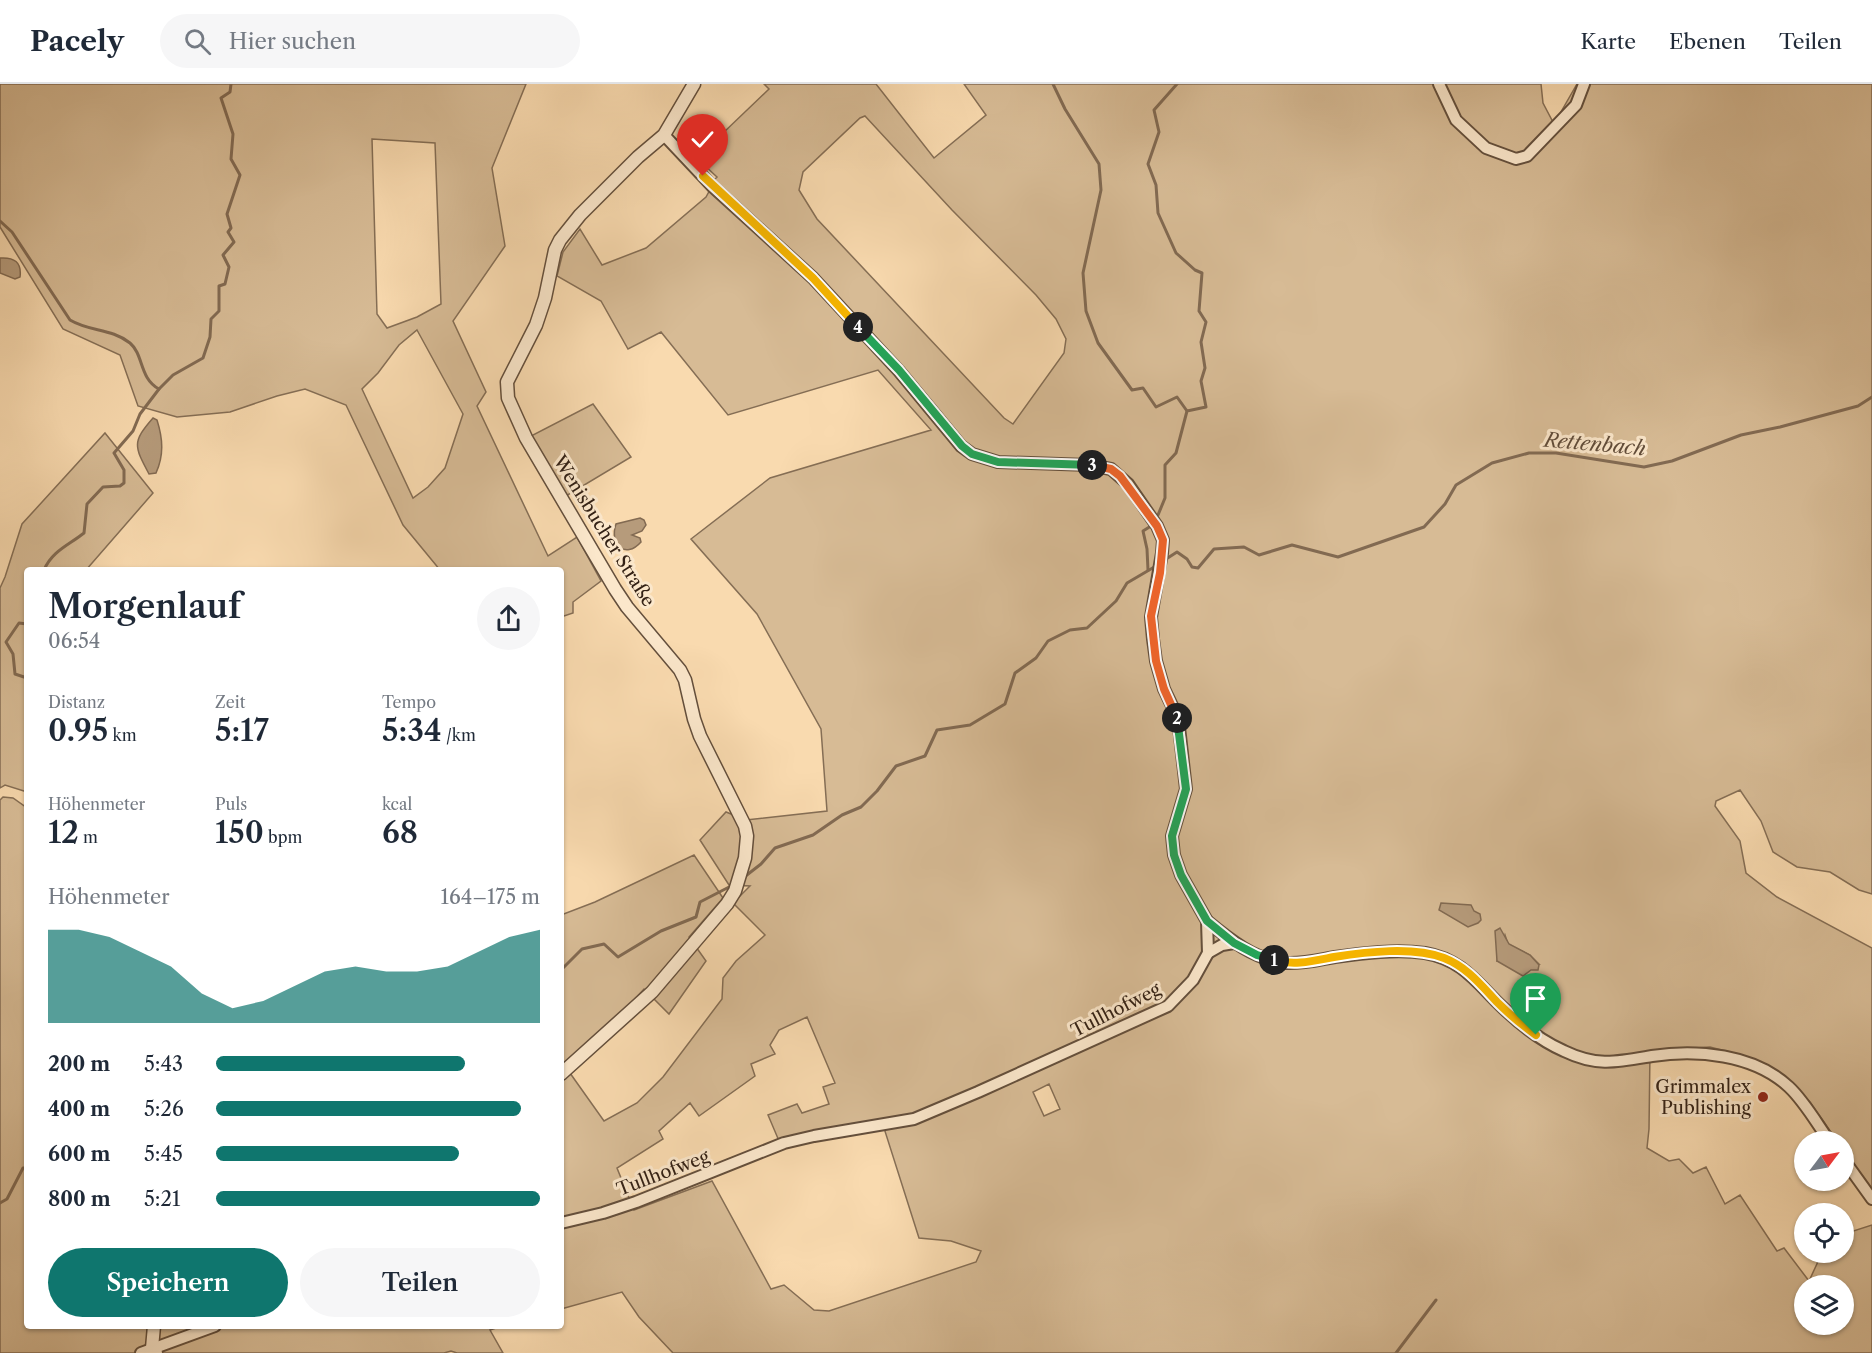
<!DOCTYPE html>
<html lang="de">
<head>
<meta charset="utf-8">
<style>
	body { margin:0; font-family:"Libre Caslon Text",serif; background:#f6f6f7; color:#1f2937; height:100vh; display:flex; flex-direction:column; font-size:22px; white-space:nowrap }
	* { box-sizing:border-box; margin:0 }
	p { font-size:20px; color:#747a83 }
	.icon { flex:none; width:33px; height:33px; fill:none; stroke:currentColor; stroke-width:2; stroke-linecap:round; stroke-linejoin:round }
	.map { position:relative; flex:1; overflow:hidden }
	.sheet { position:absolute; left:24px; top:483px; width:540px; height:762px; display:flex; flex-direction:column; background:#fff; border-radius:6px; box-shadow:0 2px 4px #0004 }
	.sheet>* { flex:none }
	.needle { width:39px; rotate:58deg }
	.buttons { position:absolute; left:1794px; top:1047px; display:grid; gap:12px }
	.buttons a { display:grid; place-items:center; width:60px; height:60px; border-radius:50%; background:#fff; box-shadow:0 2px 4px #0004; font-size:30px }
	.pin { position:absolute; display:grid; place-items:center; width:51px; height:51px; color:#fff; margin:-62px -26px; border-radius:50% 50% 50% 0; rotate:-45deg; box-shadow:0 0 6px #0007 }
	.pin .icon { rotate:45deg }
	.km { position:absolute; width:30px; height:30px; margin:-15px; border-radius:50%; background:#222; color:#fff; font-size:16px; line-height:30px; text-align:center }
	.round { display:grid; place-items:center; flex:none; width:63px; height:63px; border-radius:32px; background:#f6f6f7 }
	.overview { display:flex; align-items:center; justify-content:space-between; height:102px; padding:0 24px }
	h1 { font-size:33px; font-weight:600; line-height:45px }
	.figures { display:grid; grid-template-columns:repeat(3,1fr); gap:9px; height:102px; padding:6px 24px }
	.figures div { display:grid; align-content:center }
	.figures b { font-size:30px; font-weight:600 }
	.figures small { font-size:16px; font-weight:400 }
	.figures p { font-size:16px }
	.chart { height:168px; padding:12px 24px }
	.chart p { display:flex; justify-content:space-between }
	.chart svg { width:100%; height:108px; margin-top:6px; fill:#0f766e; opacity:.7 }
	.action { display:flex; gap:12px; margin-top:auto; padding:12px 24px }
	.action a { flex:1; height:69px; border-radius:36px; background:#0f766e; color:#fff; font-size:24px; font-weight:600; line-height:69px; text-align:center }
	.action a+a { background:#f6f6f7; color:#1f2937 }
	ul { padding:0 24px; list-style:none; font-size:20px }
	li { display:grid; grid-template-columns:96px 72px 1fr; align-items:center; height:45px }
	li i { height:15px; border-radius:8px; background:#0f766e }
	header { display:flex; align-items:center; gap:36px; box-sizing:border-box; height:84px; padding:0 30px; background:#fff; border-bottom:2px solid #e0e1e3 }
	header strong { font-size:28px }
	nav { display:flex; gap:33px; margin-inline-start:auto; font-size:21px }
	.search { width:420px; height:54px; background:#f6f6f7; display:flex; align-items:center; gap:15px; box-sizing:border-box; padding:0 21px; border-radius:33px; color:#747a83; font-size:22px }
	.map>svg:first-child { display:block }
</style>
</head>
<body>
<header>
<strong>Pacely</strong>
<div class="search"><svg class="icon" aria-label="search" viewBox="0 0 24 24"><circle cx="10" cy="10" r="6"/><path d="M15 15l6 6"/></svg>Hier suchen</div>
<nav><a>Karte</a><a>Ebenen</a><a>Teilen</a></nav>
</header>
<div class="map">
<svg width="1872" height="1269" viewBox="0 0 1872 1269">
	<rect width="100%" height="100%" fill="#f9daaf"/>
	<filter id="stains"><feTurbulence type="fractalNoise" baseFrequency=".00333" numOctaves="4"/><feColorMatrix values="0 0 0 0 .2 0 0 0 0 .09 0 0 0 0 .02 0 0 0 .5 -.17"/></filter>
	<radialGradient id="worn" r=".72"><stop offset=".6" stop-color="#630" stop-opacity="0"/><stop offset="1" stop-color="#630" stop-opacity=".3"/></radialGradient>
	<g fill="#d7bb95" stroke="#856e55" stroke-width="1.5" fill-rule="evenodd">
		<path d="M0,0H526L492,84L505,162L453,237L486,308L477,322L548,472L577,453L601,497L573,518V529L561,533V486H440L403,441L346,321L305,305L277,312L230,328L177,333L138,322L120,271L63,245L0,143ZM372,55L435,59L441,220L417,233L387,244L377,230ZM417,246L463,330L445,384L428,403L413,414L362,305L378,289L399,261Z"/>
		<path d="M764,0H876L934,74L986,31L964,0H1541L1543,19L1554,40L1577,0H1872V810L1859,806L1830,788L1797,783L1773,768L1761,737L1740,706L1716,717L1715,722L1740,757L1746,789L1777,813L1872,864V1105L1844,1067V1058L1837,1057L1810,1018L1783,993L1745,972L1710,963L1650,967L1649,1045L1647,1064L1669,1077L1679,1075L1693,1089L1706,1083L1725,1120L1740,1111L1777,1167L1784,1164L1809,1197L1822,1169L1844,1168V1150L1872,1141V1269H673L639,1233L622,1208L561,1225V831L595,818L694,771L723,814L689,853L706,877L669,930L644,905L601,951L565,982L604,1037L637,1019L663,993L722,915L723,894L736,877L765,851L733,819L750,802L729,801L700,756L726,728L746,736L827,727L821,645L757,530L691,455L770,394L931,346L878,286L728,331L661,248L628,265L601,217L557,192L563,168L580,145L602,181L646,164L706,113L712,102L710,100L717,93L689,67L682,48L690,39L722,50L769,5ZM865,32L952,126L1036,211L1056,235L1066,255L1064,269L1013,340L1004,334L817,135L799,106L803,88L860,34ZM1505,851L1508,860L1530,871L1539,880L1497,877ZM807,933L835,999L823,1003L829,1020L802,1029L797,1020L768,1031L782,1064L884,1044L919,1154L951,1157L981,1167L976,1178L829,1227L814,1226L784,1201L771,1205L712,1097L634,1126L617,1084L663,1055L659,1047L690,1019L699,1032L755,992L751,980L775,970L770,961L779,946ZM1049,1000L1060,1025L1044,1032L1033,1008ZM1804,1202H1844V1240H1804Z"/>
		<polygon points="593,320 631,373 566,412 531,352"/>
		<polygon points="105,349 153,409 86,486 27,486 27,708 5,701 0,704 0,504 5,493 22,440"/>
		<polygon points="3,713 13,714 27,724 27,1242 502,1242 490,1246 503,1269 457,1269 451,1267 444,1269 0,1269 0,716"/>
	</g>
	<g fill="#b69b7b" stroke="#826a52" stroke-width="1.5">
		<path d="M0,174C14,173 22,178 20,193L15,195L0,189Z"/>
		<path d="M153,334L157,336C163,355 164,371 156,389L149,390C134,362 132,358 153,334Z"/>
		<path d="M640,434L644,436L646,441L642,447L632,451L640,454L641,458C625,476 609,460 616,440Z"/>
		<polygon points="1441,819 1471,821 1474,827 1480,830 1481,836 1478,839 1468,843 1439,826"/>
		<polygon points="1500,844 1509,860 1530,871 1539,881 1538,886 1531,886 1523,892 1497,877 1495,847"/>
	</g>
	<g fill="none" stroke-linecap="round" stroke-linejoin="round">
		<g stroke="#826a52" stroke-width="3">
			<polyline points="1053,0 1065,25 1099,80 1101,106 1083,189 1086,227 1098,259 1132,306 1143,304 1156,323 1177,313 1187,327"/>
			<path d="M0,137L12,148L70,236C90,248 111,244 130,259C144,271 139,294 159,305"/>
			<polyline points="1158,431 1165,414 1165,381 1176,369 1187,327 1206,323 1201,297 1205,284 1201,258 1206,238 1199,227 1202,189 1195,186 1176,169 1158,129 1156,101 1148,80 1159,48 1154,26 1177,0"/>
			<polyline points="1163,477 1177,468 1187,475 1192,483 1198,484 1214,465 1244,463 1259,471 1292,461 1338,473 1424,443 1445,420 1456,401 1492,379 1529,369 1556,369 1644,383 1672,377 1741,351 1780,343 1858,322 1872,313"/>
			<path d="M44,486C52,467 69,461 84,449L87,420L103,403L120,402L124,399V386L114,369L133,347L140,330L159,305L173,291L203,274L210,253L211,235L219,227V202L225,200L229,183L223,171L234,158L228,148L231,144L227,130L240,91L231,75L233,50L221,14L230,8L231,0"/>
			<polyline points="1148,486 1147,465 1143,447 1151,442"/>
			<polyline points="27,540 19,539 6,558 13,570 15,590 27,594"/>
			<polyline points="743,794 761,780 775,764 813,751 842,731 861,723 877,707 896,682 925,672 937,646 970,641 1005,620 1015,589 1036,574 1048,557 1070,546 1087,544 1116,517 1127,499 1156,482"/>
			<polyline points="561,886 582,865 604,860 618,873 661,847 696,833 700,818 733,801"/>
			<polyline points="0,1119 7,1115 23,1084 27,1084"/>
			<polyline points="1396,1269 1436,1216"/>
		</g>
		<g stroke="#644f3c" stroke-width="14">
			<g id="minor">
				<polyline points="1439,0 1456,36 1486,64 1516,75 1527,72 1576,21 1584,0"/>
				<polyline points="664,51 712,102 813,194 899,287 961,362 972,370 998,378 1089,381 1111,385 1128,400 1157,442 1163,456 1162,469 1151,533 1153,555 1156,577 1164,605 1174,626 1179,643 1186,705 1172,752 1174,771 1181,791 1207,837 1208,869"/>
				<path d="M1207,837C1230,856 1255,876 1286,879C1303,880 1318,876 1335,873C1364,869 1396,865 1425,869C1460,875 1475,896 1498,919C1517,938 1539,956 1564,967C1597,983 1617,978 1652,972C1696,965 1754,970 1789,1003C1805,1018 1817,1040 1830,1058"/>
				<polyline points="1844,1076 1872,1115"/>
				<polyline points="561,1139 603,1129 636,1118 784,1059 814,1052 914,1035 978,1008 1168,922 1193,896 1208,869 1222,861 1234,859"/>
				<polyline points="141,1269 215,1242"/>
			</g>
		</g>
		<g stroke="#644f3c" stroke-width="15">
			<g id="tertiary">
				<polyline points="561,990 652,908 727,820 735,807 745,774 747,752 745,742 700,652 694,635 685,596 680,586 627,523 615,505 526,354 508,314 507,298 536,241 545,214 555,166 560,156 580,131 638,73 664,51 694,0"/>
				<polyline points="154,1242 152,1264 156,1269"/>
			</g>
		</g>
		<use href="#minor" stroke="#fbe7cb" stroke-width="10"/>
		<use href="#tertiary" stroke="#fbe7cb" stroke-width="12"/>
	</g>
	<g fill="none" stroke-linecap="round" stroke-linejoin="round">
		<g stroke="#fff" stroke-width="12">
			<path id="split-1" d="M1274,876C1294,882 1313,877 1334,873C1366,868 1413,862 1444,874C1467,883 1481,901 1497,918C1509,930 1522,941 1536,951"/>
		</g>
		<g stroke="#fff" stroke-width="12">
			<polyline id="split-2" points="1177,634 1186,705 1172,752 1174,771 1181,791 1207,837 1234,859 1257,871 1274,876"/>
		</g>
		<g stroke="#fff" stroke-width="12">
			<polyline id="split-3" points="1092,381 1111,385 1120,392 1157,442 1163,456 1160,489 1151,532 1156,577 1164,605 1177,634"/>
		</g>
		<g stroke="#fff" stroke-width="12">
			<polyline id="split-4" points="858,243 899,286 962,362 972,370 998,378 1092,381"/>
		</g>
		<g stroke="#fff" stroke-width="12">
			<polyline id="split-5" points="703,92 813,194 858,243"/>
		</g>
		<use href="#split-1" stroke="#f5b400" stroke-width="8"/>
		<use href="#split-2" stroke="#22a559" stroke-width="8"/>
		<use href="#split-3" stroke="#f0652b" stroke-width="8"/>
		<use href="#split-4" stroke="#22a559" stroke-width="8"/>
		<use href="#split-5" stroke="#f5b400" stroke-width="8"/>
	</g>
	<circle fill="#8f2418" stroke="#fbe7cb" stroke-width="2" cx="1763" cy="1013" r="6"/>
	<g text-anchor="middle" dominant-baseline="central" stroke-width="6" stroke-linejoin="round" paint-order="stroke">
		<g font-size="18" fill="#332115" stroke="#fbe7cb">
			<text transform="translate(604 447) rotate(58)">Wenisbucher Straße</text>
			<text transform="translate(1116 926) rotate(-27)">Tullhofweg</text>
			<text transform="translate(663 1089) rotate(-21)">Tullhofweg</text>
		</g>
		<g font-size="18" fill="#332115" stroke="#fbe7cb" text-anchor="end">
			<text x="1751" y="1003">Grimmalex<tspan x="1751" dy="21">Publishing</tspan></text>
		</g>
		<g font-size="20" font-style="italic" fill="#614c39" stroke="#fbe7cb">
			<text transform="translate(1595 360) rotate(5)">Rettenbach</text>
		</g>
	</g>
	<rect width="100%" height="100%" filter="url(#stains)"/>
	<rect width="100%" height="100%" fill="url(#worn)"/>
</svg>
<div class="buttons">
<a><svg class="needle" viewBox="-14 -14 28 28"><path d="M0-13l5 13h-10z" fill="#e53935"/><path d="M0 13l5-13h-10z" fill="#747a83"/></svg></a>
<a><svg class="icon" aria-label="locate" viewBox="0 0 24 24"><circle cx="12" cy="12" r="6"/><path d="M12 2v4M12 18v4M2 12h4M18 12h4"/></svg></a>
<a><svg class="icon" aria-label="layers" viewBox="0 0 24 24"><path d="M12 4l9 5-9 5-9-5zM3 14l9 5 9-5"/></svg></a>
</div>
<div class="pin" style="left:1536px;top:951px;background:#1e9e55"><svg class="icon" aria-label="arrive" viewBox="0 0 24 24"><path d="M6 21V4h12l-3 4 3 4H6"/></svg></div>
<div class="pin" style="left:703px;top:92px;background:#d93025"><svg class="icon" aria-label="check" viewBox="0 0 24 24"><path d="M5 12l5 5 9-10"/></svg></div>
<b class="km" style="left:1274px;top:876px">1</b>
<b class="km" style="left:1177px;top:634px">2</b>
<b class="km" style="left:1092px;top:381px">3</b>
<b class="km" style="left:858px;top:243px">4</b>
<section class="sheet">
<div class="overview"><div><h1>Morgenlauf</h1><p>06:54</p></div><a class="round"><svg class="icon" aria-label="share" viewBox="0 0 24 24"><path d="M12 15V3M7 8l5-5 5 5M5 13v7h14v-7"/></svg></a></div>
<div class="figures">
<div><p>Distanz</p><b>0.95<small> km</small></b></div>
<div><p>Zeit</p><b>5:17</b></div>
<div><p>Tempo</p><b>5:34<small> /km</small></b></div>
</div>
<div class="figures">
<div><p>Höhenmeter</p><b>12<small> m</small></b></div>
<div><p>Puls</p><b>150<small> bpm</small></b></div>
<div><p>kcal</p><b>68</b></div>
</div>
<div class="chart"><p><span>Höhenmeter</span>164–175 m</p>
<svg viewBox="0 0 160 44" preserveAspectRatio="none"><path d="M0 44V6L10 6L20 9L30 15L40 21L50 32L60 38L70 35L80 29L90 23L100 21L110 23L120 23L130 21L140 15L150 9L160 6V44z"/></svg>
</div>
<ul>
<li><b>200 m</b>5:43<i style="width:77%"></i></li>
<li><b>400 m</b>5:26<i style="width:94%"></i></li>
<li><b>600 m</b>5:45<i style="width:75%"></i></li>
<li><b>800 m</b>5:21<i style="width:100%"></i></li>
</ul>
<div class="action"><a>Speichern</a><a>Teilen</a></div>
</section>
</div>
</body>
</html>
